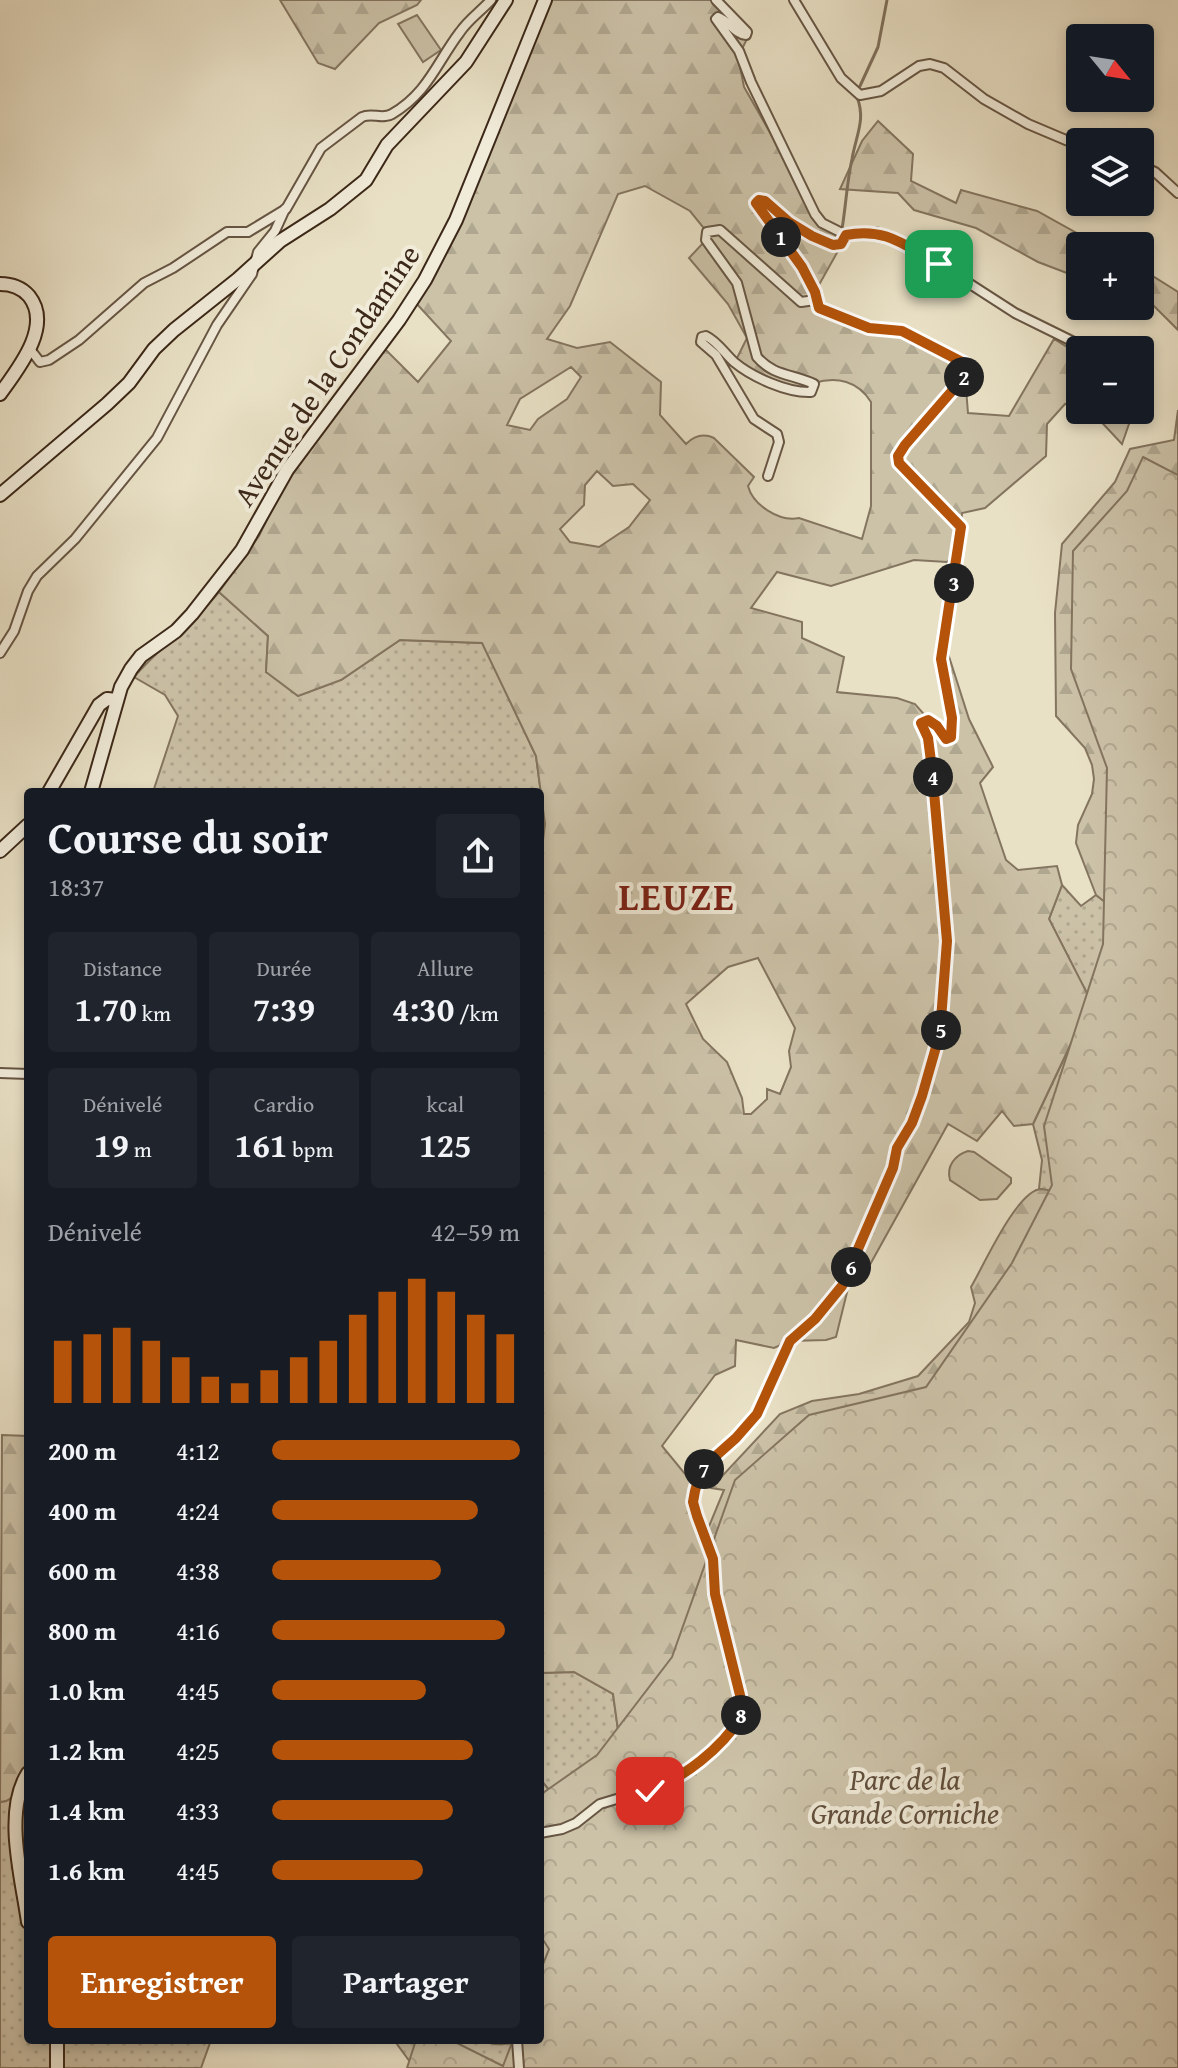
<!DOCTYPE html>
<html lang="fr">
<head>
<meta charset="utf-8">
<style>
	body { margin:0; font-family:"Gentium Book Plus",serif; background:#20242c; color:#f1f3f6; height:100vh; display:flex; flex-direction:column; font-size:30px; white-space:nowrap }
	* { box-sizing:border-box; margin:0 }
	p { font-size:26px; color:#9ea1a6 }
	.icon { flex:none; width:44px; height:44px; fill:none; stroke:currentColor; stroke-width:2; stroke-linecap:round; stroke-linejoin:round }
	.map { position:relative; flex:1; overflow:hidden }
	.details { position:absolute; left:24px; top:788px; width:520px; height:1256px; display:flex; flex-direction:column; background:#171b24; border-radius:8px; box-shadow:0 4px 12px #0003 }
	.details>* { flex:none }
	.needle { width:52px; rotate:120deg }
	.buttons { position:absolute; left:1066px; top:24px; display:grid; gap:16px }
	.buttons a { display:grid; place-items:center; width:88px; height:88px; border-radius:8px; background:#171b24; box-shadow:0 4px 12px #0003; font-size:40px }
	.pin { position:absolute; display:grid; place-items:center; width:68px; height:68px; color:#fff; margin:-34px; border-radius:16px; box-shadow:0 4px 12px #0006 }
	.km { position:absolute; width:40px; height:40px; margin:-20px; border-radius:50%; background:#222; color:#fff; font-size:22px; line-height:40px; text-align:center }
	.round { display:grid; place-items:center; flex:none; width:84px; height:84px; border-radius:8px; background:#20242c }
	.headline { display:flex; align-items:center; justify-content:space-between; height:136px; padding:0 24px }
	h1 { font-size:44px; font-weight:700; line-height:60px }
	.metrics { display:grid; grid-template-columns:repeat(3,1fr); gap:12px; height:136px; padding:8px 24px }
	.metrics div { display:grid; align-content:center; border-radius:8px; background:#20242c; text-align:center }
	.metrics b { font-size:34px; font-weight:700 }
	.metrics small { font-size:22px; font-weight:400 }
	.metrics p { font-size:22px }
	.chart { height:224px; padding:16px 24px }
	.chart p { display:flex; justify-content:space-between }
	.chart svg { width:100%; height:144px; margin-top:8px; stroke:#b45309; stroke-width:6 }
	.cta { display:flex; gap:16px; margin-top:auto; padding:16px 24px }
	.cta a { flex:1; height:92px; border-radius:8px; background:#b45309; color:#fff; font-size:32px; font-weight:700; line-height:92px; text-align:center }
	.cta a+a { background:#20242c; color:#f1f3f6 }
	ul { padding:0 24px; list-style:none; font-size:26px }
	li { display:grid; grid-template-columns:128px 96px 1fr; align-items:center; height:60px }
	li i { height:20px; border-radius:10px; background:#b45309 }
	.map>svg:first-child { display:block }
</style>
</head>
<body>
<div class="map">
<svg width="1178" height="2068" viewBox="0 0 1178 2068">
	<defs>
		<pattern id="grass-dots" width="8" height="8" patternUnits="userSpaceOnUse" patternTransform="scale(2)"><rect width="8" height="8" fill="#ccc2a8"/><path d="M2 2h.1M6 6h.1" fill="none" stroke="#b0a790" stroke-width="1.8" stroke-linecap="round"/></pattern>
		<pattern id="forest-firs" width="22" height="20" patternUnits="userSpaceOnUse" patternTransform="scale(2)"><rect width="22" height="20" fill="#ccc2a8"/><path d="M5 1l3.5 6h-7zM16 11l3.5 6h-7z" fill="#b0a790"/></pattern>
		<pattern id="park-crowns" width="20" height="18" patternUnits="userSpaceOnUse" patternTransform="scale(2)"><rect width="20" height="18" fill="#ccc2a8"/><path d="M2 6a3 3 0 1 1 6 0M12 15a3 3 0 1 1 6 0" fill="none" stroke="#b0a790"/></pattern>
	</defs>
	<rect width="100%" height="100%" fill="#e9e1c6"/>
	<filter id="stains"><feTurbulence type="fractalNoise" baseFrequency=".0025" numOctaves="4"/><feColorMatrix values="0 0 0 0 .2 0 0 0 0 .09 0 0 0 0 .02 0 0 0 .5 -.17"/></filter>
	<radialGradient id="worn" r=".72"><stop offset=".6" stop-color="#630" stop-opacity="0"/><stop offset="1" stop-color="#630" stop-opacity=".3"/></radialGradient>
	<g fill="url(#grass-dots)" stroke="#847560" stroke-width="2">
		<path d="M219,592L268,636L266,672L341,680L400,640L483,643L536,756L545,824L540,864V792H153L178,716L165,695L134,677C161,646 192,625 219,592Z"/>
		<polygon points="1062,885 1081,906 1096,895 1178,959 1060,1193 1039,1189 1042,1160 1033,1124 1091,1002 1049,919"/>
		<polygon points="574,1672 613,1694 619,1737 576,1823 540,1779 540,1673"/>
		<polygon points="28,1788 28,2040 211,2040 201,2068 0,2068 0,1802 6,1801"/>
		<path d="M394,2040H483C495,2046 503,2045 517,2042L519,2068L413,2066Z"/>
	</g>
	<g fill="url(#forest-firs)" stroke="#847560" stroke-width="2" fill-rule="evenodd">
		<polygon points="280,0 421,0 417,5 379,23 335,69 318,63"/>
		<path d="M551,0H716L748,37L738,57L744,87L822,223L839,234L843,242L815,292V300L838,318L902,331L968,364L965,376L968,413L1009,416L1054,339L1080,355V409L1065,404L1047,424L1046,456L985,508L962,513L959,551L947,562L914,560L831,586L777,572L751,608L802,622V638L844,657L837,692L897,698L915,704L944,737L951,736L942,675L945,644L969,719L993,767L980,783L1006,860L1018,870L1057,866L1062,885L1049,919L1091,1001L1033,1124L1014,1126L1002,1111L977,1141L948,1124L867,1270L852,1272L836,1337L826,1340L790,1341L774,1348L736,1340L735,1366L715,1375L662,1446L690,1480L697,1514L705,1536L724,1490L711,1488L780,1414L812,1401L859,1394L918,1376L969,1322L975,1303L971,1287C983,1267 1017,1190 1041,1189C1047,1189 1055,1192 1060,1193L1178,2068L540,2040V1779L576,1823L619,1737L613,1694L574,1672L540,1673V864L545,824L536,756L482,643L400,640L341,680L298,696L266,672L268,636L219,592L259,536L283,486L383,347L418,382L451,341L416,303L453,238ZM645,186L690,211L707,232L706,240L689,258L728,304L747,338L735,362L777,385L811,392L814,383C837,376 858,381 871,402V506L862,539L799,518C779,522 753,505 748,486L754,477L714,438C703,433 694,436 686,444L660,415L661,382L610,342L577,348L547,339L570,306L618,194ZM571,367L581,377L567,399L538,419L530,430L507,425L520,399ZM597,471L613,486L633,484L650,500L629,527L599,547L570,542L560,529L584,505L585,485ZM758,958L795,1028L789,1051L791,1067L780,1094L767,1089V1099L751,1114H744L742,1098L727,1062L703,1039L686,1004L728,967Z"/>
		<polygon points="878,121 913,154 911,181 956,203 961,190 1037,211 1100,246 1080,246 1080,278 1038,262 976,228 914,210 898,193 840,189 862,141"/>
		<polygon points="1140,268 1178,292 1178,330 1152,304 1140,300"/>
		<polygon points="1085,410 1125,410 1130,421 1122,444 1093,413"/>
		<polygon points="1178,410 1178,959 1096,895 1076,843 1078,825 1092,794 1094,779 1092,765 1085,748 1056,716 1055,613 1062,544 1115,482 1130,449 1174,440"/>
		<polygon points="2,1435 28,1436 28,1788 6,1801 0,1802"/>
	</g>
	<polygon fill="url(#park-crowns)" stroke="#847560" stroke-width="2" points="1143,457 1178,475 1178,2068 407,2068 416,2040 451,2040 503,2066 513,2040 540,2040 540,1972 549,1949 540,1935 540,1795 597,1755 672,1657 735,1480 809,1415 926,1387 1012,1263 1052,1185 1044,1126 1103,944 1107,768 1071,669 1073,551 1127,491"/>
	<g fill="#ccc2a8" stroke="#847560" stroke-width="2">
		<polygon points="417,15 441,50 423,62 398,24"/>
		<path d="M968,1151L974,1152L1011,1178V1183L997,1199L980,1200L950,1180C946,1166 955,1155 968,1151Z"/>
	</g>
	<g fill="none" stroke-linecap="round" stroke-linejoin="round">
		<g stroke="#80715d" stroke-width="3">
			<polyline points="860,86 878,47 887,0"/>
			<path d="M842,229C846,205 847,181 852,159C856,135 866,120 857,97"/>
		</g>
		<g stroke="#675644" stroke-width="12">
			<g id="street">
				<polyline points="794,0 841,78 860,95 881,91 919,66 930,64 944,68 984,99 1028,124 1080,146"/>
				<polyline points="1140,165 1155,172 1178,193"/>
				<polyline points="846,235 876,232 889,236 939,264 1015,313 1090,350"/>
				<path d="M29,348L40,362L49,360L79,340L144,283L173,268L227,232H248L286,209L321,148L362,117C372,112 382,120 392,114C428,93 437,62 460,32C468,20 481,11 491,0"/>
				<path d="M768,476L779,442L777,434L754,419L716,355L701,342L702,337L706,336C718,342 724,353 734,362C752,377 787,393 811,392L814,384C793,374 773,376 757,357L737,283L706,240L707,232L720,230L801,302L815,300"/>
				<polyline points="0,653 14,631 28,591 37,576 75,539 157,438 217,325 252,274 258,252 275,231 285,209"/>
				<polyline points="0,1073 28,1074"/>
				<path d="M540,1833L562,1829L576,1823L600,1804L673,1782L717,1745L741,1717L740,1695L715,1594L713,1559L697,1516L693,1502L695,1491L700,1473L709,1462L736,1438L757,1414L790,1341L815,1319L842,1286L893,1168L897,1148L912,1123L922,1096L940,1033L947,941L933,781L928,738L921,723L928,720L937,726L946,739L951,737C956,711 943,685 941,659L961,527L899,463L898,456L905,445L965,376L964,363L902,331L869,328L819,308L815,292L802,267L756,203L759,200L765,201L789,222L812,236L833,245L841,244L846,235L822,223L815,214L751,82L739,51L716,19L718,17C729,21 735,34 746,35L747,32L716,0"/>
				<polyline points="517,2040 519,2068"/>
			</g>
		</g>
		<g stroke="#3c2818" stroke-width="16">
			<g id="secondary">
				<path d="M0,284C11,284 21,287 29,296C53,326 18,369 0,394"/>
				<polyline points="0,495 107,404 129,383 154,349 174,330 238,279 280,241 330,209 366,180 387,145 466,62 506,0"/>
				<polyline points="49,792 99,705 107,699 117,700"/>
				<polyline points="91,792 121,687 131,669 141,656 176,631 192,614 242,550 287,470 399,320 425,280 456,220 545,0"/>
				<polyline points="0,851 28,825"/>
				<path d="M28,1773C3,1812 22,1878 28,1922"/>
				<polyline points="57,2068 57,2040"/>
			</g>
		</g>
		<use href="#street" stroke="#f1ecda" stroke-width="8"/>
		<use href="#secondary" stroke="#f1ecda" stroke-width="12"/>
	</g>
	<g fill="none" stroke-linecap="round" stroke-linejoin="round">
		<g stroke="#fff" stroke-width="16">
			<path id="route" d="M650,1791C684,1777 721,1749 741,1717L740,1695L715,1594L713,1559L697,1516L693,1502L695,1491L700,1473L709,1462L736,1438L757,1414L790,1341L815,1319L842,1286L893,1168L897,1148L912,1123L922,1096L940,1033L947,941L932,769L928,738L921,723L928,720L937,726L946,739L951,737L952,718L941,659L961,527L899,463L898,456L905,445L965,376L964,363L902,331L869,328L819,308L815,292L802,267L756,203L759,200L765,201L789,222L812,236L833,245L841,244L846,235C886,227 905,246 939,264"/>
		</g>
		<use href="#route" stroke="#b45309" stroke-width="10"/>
	</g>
	<g text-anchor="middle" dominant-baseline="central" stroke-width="8" stroke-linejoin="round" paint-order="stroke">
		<g font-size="30" fill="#3c2818" stroke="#f1ecda">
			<text transform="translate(326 375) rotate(-56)">Avenue de la Condamine</text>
		</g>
		<g font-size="30" font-style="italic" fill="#604e3c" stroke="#f1ecda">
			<text x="905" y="1779">Parc de la<tspan x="905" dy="34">Grande Corniche</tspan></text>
		</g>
		<g font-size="38" font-weight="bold" letter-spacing="2" fill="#7a1f14" stroke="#f1ecda">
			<text x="677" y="896">LEUZE</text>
		</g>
	</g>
	<rect width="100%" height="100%" filter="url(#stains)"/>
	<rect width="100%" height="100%" fill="url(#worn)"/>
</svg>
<div class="buttons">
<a><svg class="needle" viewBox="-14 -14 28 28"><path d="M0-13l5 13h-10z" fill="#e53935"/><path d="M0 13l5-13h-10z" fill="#9ea1a6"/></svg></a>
<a><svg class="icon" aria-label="layers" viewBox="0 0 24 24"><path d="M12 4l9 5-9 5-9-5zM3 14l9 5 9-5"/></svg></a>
<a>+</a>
<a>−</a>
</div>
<div class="pin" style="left:939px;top:264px;background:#1e9e55"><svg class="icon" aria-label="arrive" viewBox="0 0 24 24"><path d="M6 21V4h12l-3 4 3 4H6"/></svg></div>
<div class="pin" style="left:650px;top:1791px;background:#d93025"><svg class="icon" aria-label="check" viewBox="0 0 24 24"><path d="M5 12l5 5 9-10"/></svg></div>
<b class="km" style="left:781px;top:237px">1</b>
<b class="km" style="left:964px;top:377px">2</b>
<b class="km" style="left:954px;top:583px">3</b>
<b class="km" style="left:933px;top:777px">4</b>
<b class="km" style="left:941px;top:1030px">5</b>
<b class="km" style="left:851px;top:1267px">6</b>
<b class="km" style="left:704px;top:1469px">7</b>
<b class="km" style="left:741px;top:1715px">8</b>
<section class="details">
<div class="headline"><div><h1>Course du soir</h1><p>18:37</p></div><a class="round"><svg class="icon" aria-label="share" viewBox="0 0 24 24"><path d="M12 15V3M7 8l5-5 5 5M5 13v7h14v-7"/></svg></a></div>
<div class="metrics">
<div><p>Distance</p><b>1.70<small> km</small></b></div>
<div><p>Durée</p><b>7:39</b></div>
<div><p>Allure</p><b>4:30<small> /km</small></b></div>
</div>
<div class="metrics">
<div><p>Dénivelé</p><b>19<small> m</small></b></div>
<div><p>Cardio</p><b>161<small> bpm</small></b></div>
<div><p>kcal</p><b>125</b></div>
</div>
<div class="chart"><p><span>Dénivelé</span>42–59 m</p>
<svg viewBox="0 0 160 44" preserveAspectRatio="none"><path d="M5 44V25M15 44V23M25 44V21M35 44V25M45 44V30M55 44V36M65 44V38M75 44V34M85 44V30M95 44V25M105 44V17M115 44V10M125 44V6M135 44V10M145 44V17M155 44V23"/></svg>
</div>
<ul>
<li><b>200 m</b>4:12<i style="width:100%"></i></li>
<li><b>400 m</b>4:24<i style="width:83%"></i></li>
<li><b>600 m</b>4:38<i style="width:68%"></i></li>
<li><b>800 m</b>4:16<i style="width:94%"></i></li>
<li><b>1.0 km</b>4:45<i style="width:62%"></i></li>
<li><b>1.2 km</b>4:25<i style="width:81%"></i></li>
<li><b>1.4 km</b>4:33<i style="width:73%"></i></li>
<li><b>1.6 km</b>4:45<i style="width:61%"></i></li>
</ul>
<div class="cta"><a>Enregistrer</a><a>Partager</a></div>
</section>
</div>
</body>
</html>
